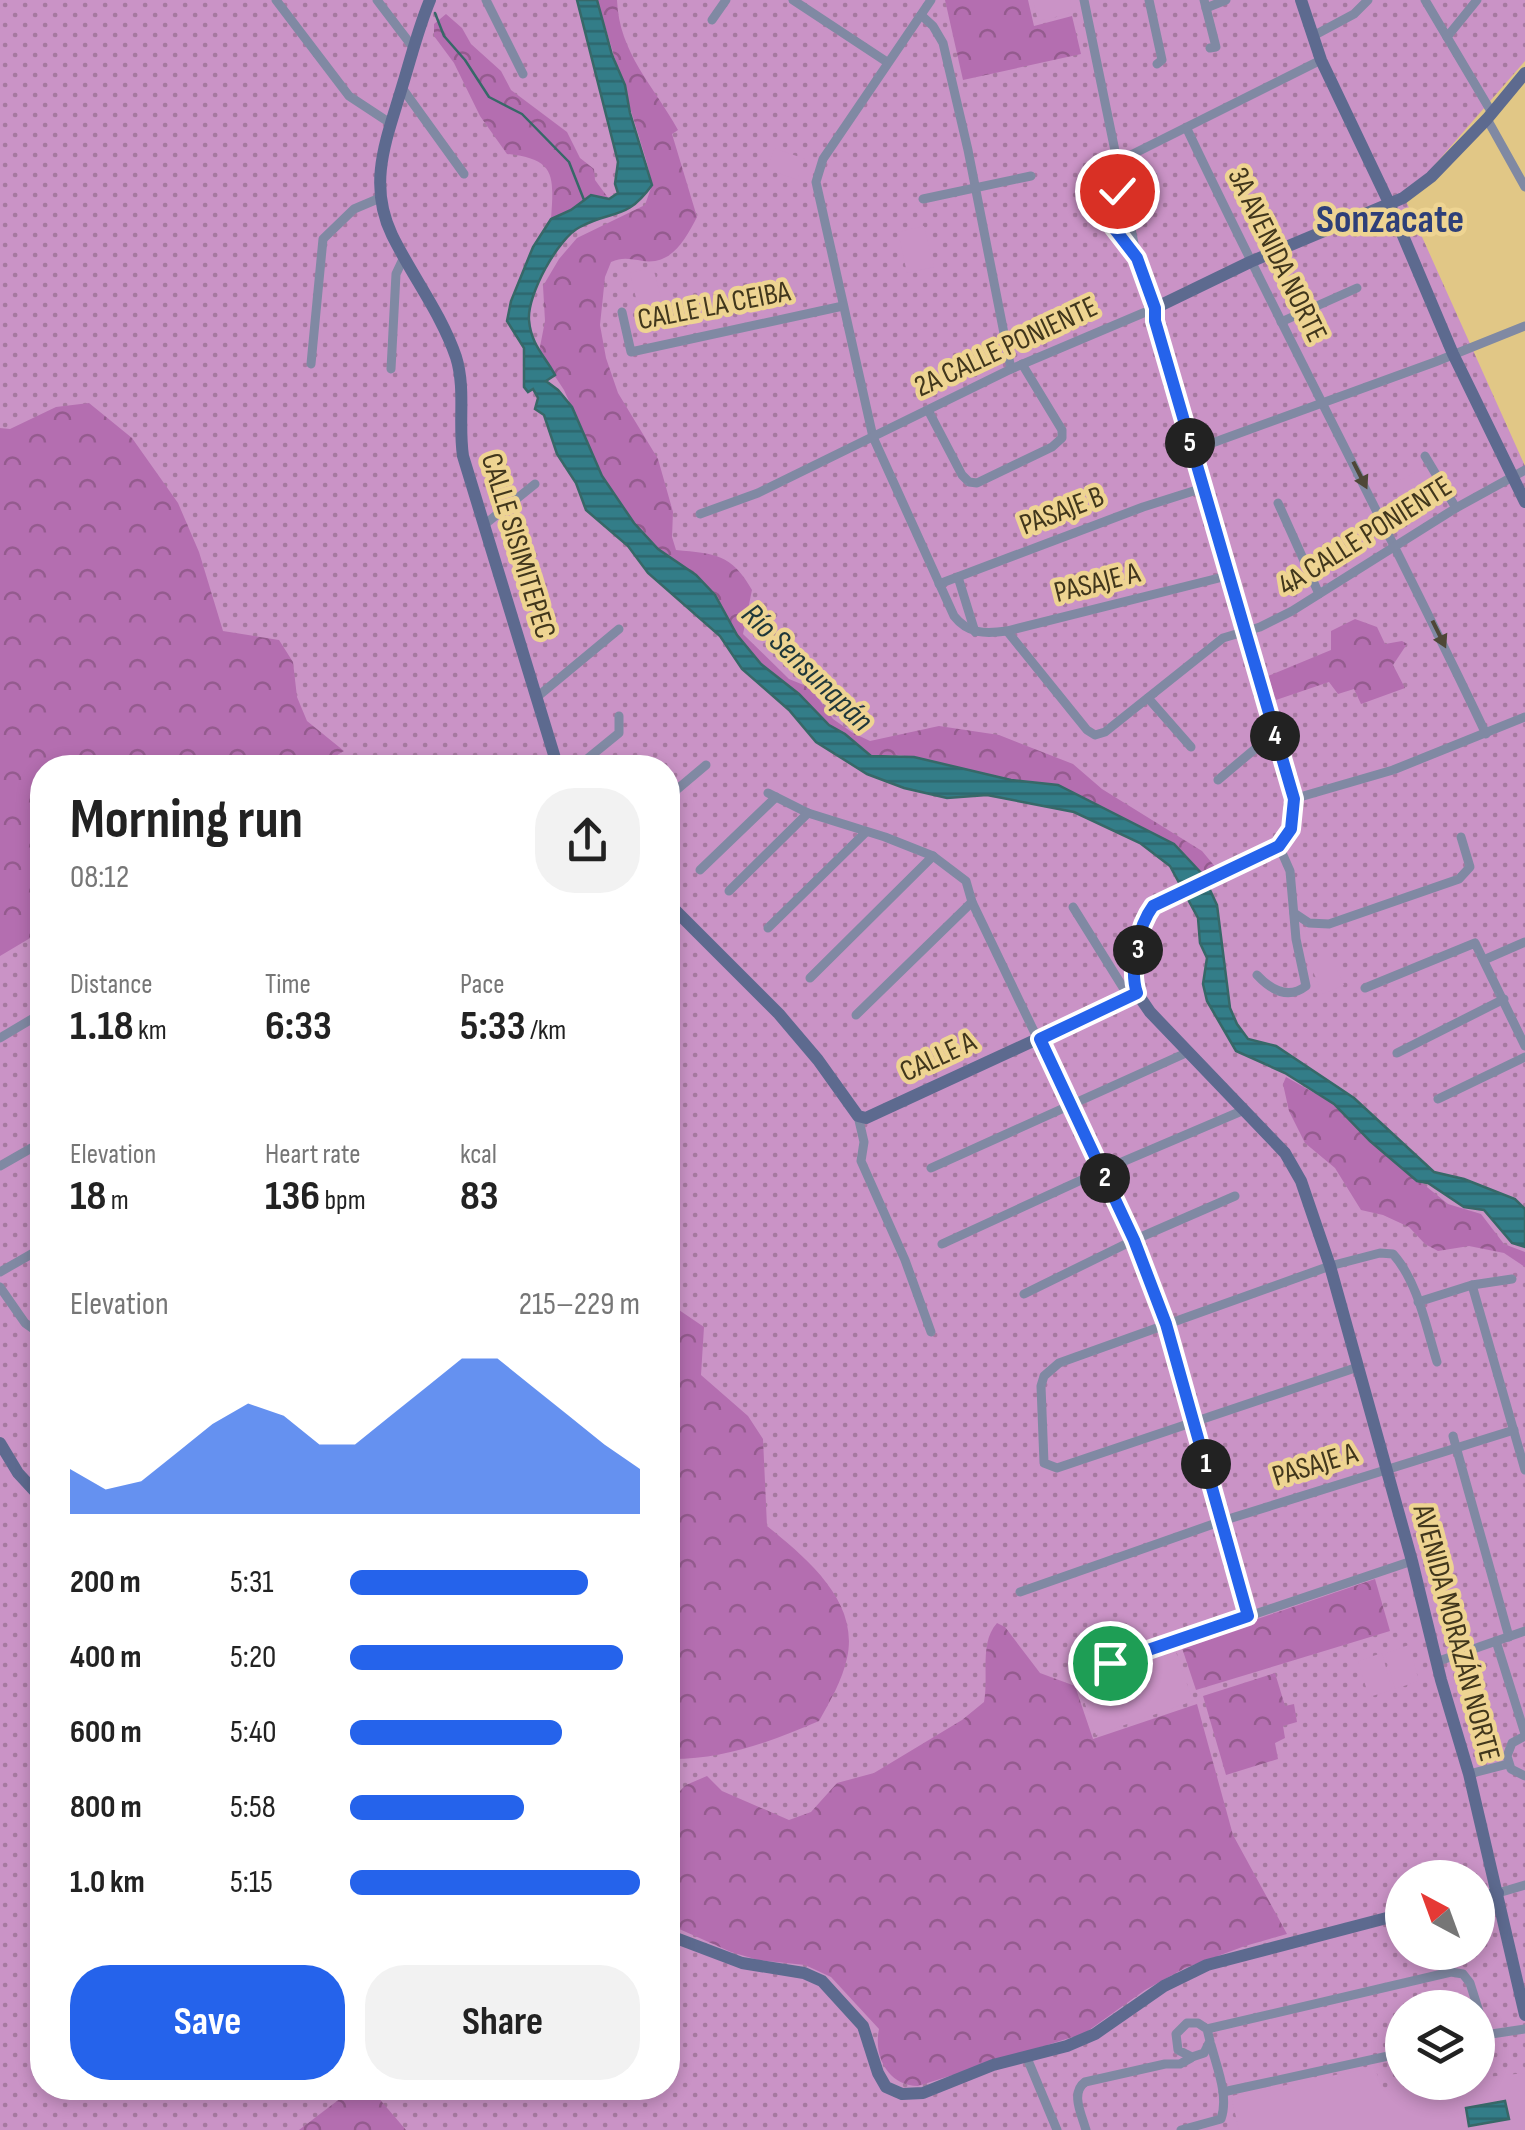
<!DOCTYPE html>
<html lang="en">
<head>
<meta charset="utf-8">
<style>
	body { margin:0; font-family:"Sofia Sans Condensed",sans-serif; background:#f2f2f2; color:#222; height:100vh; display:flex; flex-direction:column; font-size:38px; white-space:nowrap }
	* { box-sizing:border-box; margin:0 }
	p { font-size:32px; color:#767676 }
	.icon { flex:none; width:55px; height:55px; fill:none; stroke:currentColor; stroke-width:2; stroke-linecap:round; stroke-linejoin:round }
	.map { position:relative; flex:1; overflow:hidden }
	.panel { position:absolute; left:30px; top:755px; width:650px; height:1345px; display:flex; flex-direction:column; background:#fff; border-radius:40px; box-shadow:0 5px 15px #0003 }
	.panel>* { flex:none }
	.needle { width:65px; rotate:319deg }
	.controls { position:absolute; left:1385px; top:1860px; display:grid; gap:20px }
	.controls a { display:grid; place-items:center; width:110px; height:110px; border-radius:50%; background:#fff; box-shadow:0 5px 15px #0003; font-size:50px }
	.pin { position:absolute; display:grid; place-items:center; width:85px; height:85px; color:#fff; margin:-42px; border:5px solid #fff; border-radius:50%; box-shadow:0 2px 10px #0007 }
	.km { position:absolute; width:50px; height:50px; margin:-25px; border-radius:50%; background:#222; color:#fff; font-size:28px; line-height:50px; text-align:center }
	.round { display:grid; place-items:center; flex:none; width:105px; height:105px; border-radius:40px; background:#f2f2f2 }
	.overview { display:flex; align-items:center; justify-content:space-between; height:170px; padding:0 40px }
	h1 { font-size:55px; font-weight:700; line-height:75px }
	.stats { display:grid; grid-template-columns:repeat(3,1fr); gap:15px; height:170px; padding:10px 40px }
	.stats div { display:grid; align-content:center }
	.stats b { font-size:42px; font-weight:700 }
	.stats small { font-size:28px; font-weight:400 }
	.stats p { font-size:28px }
	.chart { height:280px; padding:20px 40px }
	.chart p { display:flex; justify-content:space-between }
	.chart svg { width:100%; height:180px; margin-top:10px; fill:#2563eb; opacity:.7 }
	.action { display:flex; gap:20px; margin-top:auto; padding:20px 40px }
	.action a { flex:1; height:115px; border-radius:40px; background:#2563eb; color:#fff; font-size:40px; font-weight:700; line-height:115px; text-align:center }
	.action a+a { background:#f2f2f2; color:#222 }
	ul { padding:0 40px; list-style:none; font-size:32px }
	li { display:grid; grid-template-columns:160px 120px 1fr; align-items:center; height:75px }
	li i { height:25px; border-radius:12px; background:#2563eb }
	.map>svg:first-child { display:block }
</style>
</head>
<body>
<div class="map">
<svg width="1525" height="2130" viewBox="0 0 1525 2130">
	<defs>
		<pattern id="green-dots" width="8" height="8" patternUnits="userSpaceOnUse" patternTransform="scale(2.5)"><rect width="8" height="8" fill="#ca93c6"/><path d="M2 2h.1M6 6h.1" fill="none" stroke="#a679a0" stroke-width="1.8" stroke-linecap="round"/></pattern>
		<pattern id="forest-crowns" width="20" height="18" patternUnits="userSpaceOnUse" patternTransform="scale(2.5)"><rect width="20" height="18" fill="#b46eb0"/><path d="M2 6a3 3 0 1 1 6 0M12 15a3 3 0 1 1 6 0" fill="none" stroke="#945b8e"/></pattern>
		<pattern id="water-rules" width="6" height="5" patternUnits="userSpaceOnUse" patternTransform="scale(2.5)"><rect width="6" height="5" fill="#337d88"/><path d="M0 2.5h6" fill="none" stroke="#2d676e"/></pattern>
	</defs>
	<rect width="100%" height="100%" fill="#e1c786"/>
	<path fill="url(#green-dots)" fill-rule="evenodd" d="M0,0H1525V61L1405,199L1525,466V2130H0ZM42,768H668V2088H42ZM1402,1878H1478V1952H1402ZM1402,2008H1478V2082H1402Z"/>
	<g fill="url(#forest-crowns)">
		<path d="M597,0H617C619,53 654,86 678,130L672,134L697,217C685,240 672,265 643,261C629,259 623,257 611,262L605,277L600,325L606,358L618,393L658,459L673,512L672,537L676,550C715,554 731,553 752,590L743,634L789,679L811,688L833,719L853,733L870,741L939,726L999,735L1073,764L1102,789L1202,851L1217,869L1203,875L1177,846L1058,785L1011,780L900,755L871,756L845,734L829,725L799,694L761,664L737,635L715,595L696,576L657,549L634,523L604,479L564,390L539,352L545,321L543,286L559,259L577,238L645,205L652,185L647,163Z"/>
		<polygon points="945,0 1028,0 1034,26 1072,16 1081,54 963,80"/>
		<path d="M446,14L462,28L471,44L501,71L511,90L567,132L580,158L594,169L595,180L609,199L591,195L571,210L551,219C554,176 556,159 507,154L480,116L454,63L434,36V24Z"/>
		<polygon points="89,403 132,438 178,503 199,552 223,631 279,640 293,662 297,697 307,721 344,751 316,767 42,768 42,931 0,956 0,428 10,429 56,407"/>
		<polygon points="1355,619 1377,627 1385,644 1402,641 1407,644 1393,665 1405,688 1361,704 1354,689 1338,694 1329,682 1276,700 1268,676 1331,650 1331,631"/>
		<polygon points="1286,1077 1334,1104 1370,1141 1448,1204 1481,1214 1504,1244 1525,1252 1525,1267 1504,1253 1469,1246 1438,1251 1425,1244 1409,1227 1383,1215 1361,1210 1335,1168 1305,1143 1289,1111 1283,1084"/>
		<path d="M679,1310L704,1327L701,1375L748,1416L763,1439L767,1526C805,1557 860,1601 847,1658C842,1681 830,1701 819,1721C770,1742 722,1760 668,1759V1312Z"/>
		<polygon points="1375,1579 1390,1631 1196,1690 1181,1645"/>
		<path d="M997,1623L1005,1627L1040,1673L1075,1686L1093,1739L1197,1704L1233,1835L1287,1934L1245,1946L1185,1968L1145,1990L1085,2033L918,2086C889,2086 873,2057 879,2029L831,1977L805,1965L758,1960L731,1952L668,1924V1861L674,1856L668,1839V1803L686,1785L707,1776L722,1791L789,1820L811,1812L837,1783L874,1773L962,1720L984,1702C989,1676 979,1643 997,1623Z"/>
		<polygon points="1275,1673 1285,1706 1294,1704 1297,1722 1283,1726 1285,1738 1275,1743 1278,1759 1226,1775 1203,1696"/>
		<polygon points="354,2088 370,2088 406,2130 299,2130"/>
	</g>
	<g fill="#ca93c6">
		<polygon points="1033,0 1070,0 1073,13 1038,21"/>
		<polygon points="774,148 805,159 797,180 767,169"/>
		<polygon points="924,226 934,267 907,273 898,232"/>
		<polygon points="653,267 664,309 640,315 630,273"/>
		<polygon points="1422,468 1443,504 1421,517 1399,481"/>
		<polygon points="1331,957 1344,985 1323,994 1311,967"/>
		<polygon points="1409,1645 1419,1681 1395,1689 1385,1653"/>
		<polygon points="1176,1652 1193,1701 1096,1735 1079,1687"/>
		<polygon points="1382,1653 1392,1690 1369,1697 1358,1661"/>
		<polygon points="1375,2067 1382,2091 1429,2083 1478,2082 1478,2078 1525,2073 1525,2130 1239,2130 1231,2096"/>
	</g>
	<g fill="url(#water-rules)" stroke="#376868" stroke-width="2.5">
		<path d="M577,0H597L612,55L625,85L630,113L652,185C626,221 614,209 580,227C558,238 527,295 529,320C531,345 545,356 555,375L546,381L558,390L572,407L602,476L634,523L658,549L696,575L715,595L737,635L761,664L799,694L829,725L845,734L871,756L914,757L1011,780L1058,785L1174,844L1203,875L1217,905L1230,1008L1237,1024L1248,1039L1276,1046L1354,1098L1434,1172L1464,1179L1515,1199L1525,1209V1247L1512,1243L1484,1210L1464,1207L1428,1183L1417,1181L1370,1141L1334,1104L1285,1073L1236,1051L1207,1001L1203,984L1207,958L1200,943L1198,918L1170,866L1140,843L1074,812L987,795L947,798L904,788L867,774L816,742L789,710L742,669L720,636L648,573L628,546L586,510L576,483L557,454L544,415L535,409L538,398L533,389L528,392L524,387V348L507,321L511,301L533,247L551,219L571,210L591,195L609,199L618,193L615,184L618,162Z"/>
		<polygon points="1505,2101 1509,2119 1469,2126 1466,2108"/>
	</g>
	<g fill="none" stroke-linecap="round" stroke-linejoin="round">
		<polyline stroke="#376868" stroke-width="2.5" points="435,13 444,36 465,60 489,97 522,114 569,162 584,200"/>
		<g stroke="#8089a3" stroke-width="9">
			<polyline points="276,0 349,96 390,123"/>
			<polyline points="377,0 412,46"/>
			<polyline points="486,0 523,74"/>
			<polyline points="793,0 887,62"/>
			<path d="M931,0L823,159L816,182L873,437L954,616C968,634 985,634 1007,631L1227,576"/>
			<polyline points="1149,0 1162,60 1157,64"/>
			<polyline points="1204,0 1216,47 1210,48"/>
			<polyline points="1425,0 1492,113"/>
			<polyline points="1206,8 1226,0"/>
			<polyline points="921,15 933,26 943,43 968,150 1011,369"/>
			<polyline points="712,20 726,0"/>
			<polyline points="1313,36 1354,14 1368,0"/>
			<polyline points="1447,37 1477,0"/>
			<polyline points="402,88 464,174"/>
			<polyline points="1487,119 1525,187"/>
			<path d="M1187,129C1283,332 1390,531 1486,734"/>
			<polyline points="1117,162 1321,60"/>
			<polyline points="1120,181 1110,223 1135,255"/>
			<polyline points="923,199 1031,176"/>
			<polyline points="622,312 631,352 843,306"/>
			<polyline points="1281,322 1357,288"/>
			<polyline points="311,364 323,239 354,209 380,198"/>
			<polyline points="391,369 396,274 404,257"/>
			<polyline points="928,410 962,475 969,482 977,483 1052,447 1062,438 1062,430 1022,364"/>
			<polyline points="1193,450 1435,362 1525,326"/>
			<polyline points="1425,456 1456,508"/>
			<polyline points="1278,503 1319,594"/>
			<polyline points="700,514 758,493 1011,369 1155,308 1137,258 1084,0"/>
			<polyline points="484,525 535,484"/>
			<polyline points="958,577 975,632"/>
			<polyline points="939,584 1143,507 1203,488"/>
			<polyline points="1007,631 1087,730 1095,735 1105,732 1223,638 1260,627 1292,611 1456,508 1525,470"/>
			<polyline points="537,697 619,629"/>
			<polyline points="1148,698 1191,747"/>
			<polyline points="576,768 619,733 619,716"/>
			<polyline points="1218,780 1274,733"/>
			<polyline points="768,793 808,813 885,837 933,856 966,881 972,902 1134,1240 1166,1324 1248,1616"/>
			<polyline points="668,797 706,765"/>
			<polyline points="1293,799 1393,770 1525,717"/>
			<polyline points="700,870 776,797"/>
			<polyline points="729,891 808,813"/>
			<polyline points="1073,907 1129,997"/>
			<polyline points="1294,913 1309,923 1329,924 1459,879 1470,867 1461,837"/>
			<polyline points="768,928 866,832"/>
			<polyline points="1486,959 1525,942"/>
			<path d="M1257,975C1271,990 1288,1000 1306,986L1296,939L1290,871L1279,846"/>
			<polyline points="810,978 933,856"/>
			<polyline points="1365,988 1475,943 1525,1046"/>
			<polyline points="856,1015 972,902"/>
			<polyline points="0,1038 42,1013"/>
			<polyline points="1397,1053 1504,999"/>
			<polyline points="1438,1099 1525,1057"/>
			<polyline points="858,1116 864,1142 861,1161 905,1260 931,1332"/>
			<polyline points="0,1166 42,1142"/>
			<polyline points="931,1168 1186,1053"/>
			<polyline points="942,1244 1101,1171 1244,1110"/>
			<polyline points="0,1272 42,1248"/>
			<polyline points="1472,1285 1525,1470"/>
			<polyline points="0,1287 25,1323 42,1335"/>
			<polyline points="1024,1294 1134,1240 1235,1196"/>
			<polyline points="1418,1302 1472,1285 1512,1279"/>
			<path d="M1358,1367L1057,1468L1044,1463L1041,1386L1044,1376L1059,1363L1330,1266L1380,1253L1393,1254C1418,1282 1426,1327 1437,1362"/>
			<polyline points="1453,1436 1509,1637"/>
			<polyline points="1020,1592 1222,1521 1514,1430"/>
			<polyline points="1496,1641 1525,1734"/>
			<polyline points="1436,1662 1525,1631"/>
			<polyline points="1110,1663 1412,1561"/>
			<polyline points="1525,1736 1512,1743 1507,1756 1511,1769 1525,1776"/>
			<polyline points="1469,1774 1508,1764"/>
			<polyline points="1498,1893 1525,1885"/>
			<polyline points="1207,2029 1210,2041 1204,2053 1192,2057 1178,2050 1176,2034 1187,2023 1198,2023 1207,2029 1451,1972 1463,1974 1470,1983 1486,2034"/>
			<polyline points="1478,2036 1525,2029"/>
			<polyline points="1027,2058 1057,2130"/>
			<polyline points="1223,2092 1402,2053"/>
			<path d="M1086,2130C1082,2115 1070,2093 1085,2082L1165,2064H1180L1191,2058"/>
			<path d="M1181,2130L1221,2119C1229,2096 1217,2068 1211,2045"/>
		</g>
		<g stroke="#5d6a8f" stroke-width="12">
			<path d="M430,0C418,29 411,58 402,87C387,138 367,183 392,235C412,276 441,313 456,357C466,389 458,423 463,456L558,768"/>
			<polyline points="1301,0 1321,60 1390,205 1453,354 1525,502"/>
			<polyline points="1525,73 1487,119 1431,177 1403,198 1250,262 1155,308 1155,321 1293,799 1291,829 1279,846 1259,858 1162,899 1147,914 1140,937 1134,977 1137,993 1150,1012 1285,1153 1301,1181 1330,1266 1412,1561 1441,1680 1469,1774 1525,2015"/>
			<polyline points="668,903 779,1014 818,1060 858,1116 866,1118 1137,993"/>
			<polyline points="0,1443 18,1473 42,1499"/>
			<polyline points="1478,1898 1498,1893"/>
			<polyline points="668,1935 742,1963 804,1973 822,1981 863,2026 878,2073 886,2087 902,2094 923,2093 993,2065 1067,2046 1095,2034 1164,1986 1207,1965 1402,1914"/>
		</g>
	</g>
	<defs><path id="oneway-solid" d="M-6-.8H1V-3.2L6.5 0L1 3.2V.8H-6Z" transform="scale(2.5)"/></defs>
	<g fill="#4e4737">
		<use href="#oneway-solid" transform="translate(1360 475) rotate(63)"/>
		<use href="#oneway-solid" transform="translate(1439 634) rotate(64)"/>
	</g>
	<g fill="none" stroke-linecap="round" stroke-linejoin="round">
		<g stroke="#fff" stroke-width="20">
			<path id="route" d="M1110,1663L1248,1616L1166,1324L1134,1240L1040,1039L1137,993C1129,969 1138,926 1153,906L1279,846L1291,829L1294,799L1155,321V308L1137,258L1110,223L1117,191"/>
		</g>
		<use href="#route" stroke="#2563eb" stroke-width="12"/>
	</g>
	<g text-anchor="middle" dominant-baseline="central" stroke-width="9" stroke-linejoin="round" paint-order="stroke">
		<g font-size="30" fill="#41371c" stroke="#eed492">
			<text transform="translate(1277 255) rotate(64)">3A AVENIDA NORTE</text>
			<text transform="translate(714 306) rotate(-11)">CALLE LA CEIBA</text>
			<text transform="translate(1006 347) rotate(-25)">2A CALLE PONIENTE</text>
			<text transform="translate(1062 511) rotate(-21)">PASAJE B</text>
			<text transform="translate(1365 536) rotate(-32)">4A CALLE PONIENTE</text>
			<text transform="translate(518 546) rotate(73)">CALLE SISIMITEPEC</text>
			<text transform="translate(1097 583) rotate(-14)">PASAJE A</text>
			<text transform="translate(938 1057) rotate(-25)">CALLE A</text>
			<text transform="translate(1315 1465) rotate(-17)">PASAJE A</text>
			<text transform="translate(1456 1633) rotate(75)">AVENIDA MORAZÁN NORTE</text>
		</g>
		<g font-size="32" font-style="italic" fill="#1e373a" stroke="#eed492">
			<text transform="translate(807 668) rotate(44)">Río Sensunapán</text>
		</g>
		<g font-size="40" font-weight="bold" fill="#2e3f79" stroke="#eed492">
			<text x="1390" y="220">Sonzacate</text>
		</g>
	</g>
</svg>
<div class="controls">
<a><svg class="needle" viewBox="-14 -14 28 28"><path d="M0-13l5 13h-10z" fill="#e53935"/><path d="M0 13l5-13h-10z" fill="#767676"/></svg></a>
<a><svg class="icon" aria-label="layers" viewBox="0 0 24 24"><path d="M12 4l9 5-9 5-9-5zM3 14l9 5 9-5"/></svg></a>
</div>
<div class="pin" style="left:1110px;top:1663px;background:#1e9e55"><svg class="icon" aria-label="arrive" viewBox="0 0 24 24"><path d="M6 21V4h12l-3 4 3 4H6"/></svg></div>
<div class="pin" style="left:1117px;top:191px;background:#d93025"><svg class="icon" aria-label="check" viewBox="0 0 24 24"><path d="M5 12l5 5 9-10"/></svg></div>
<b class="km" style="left:1206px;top:1464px">1</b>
<b class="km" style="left:1105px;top:1178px">2</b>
<b class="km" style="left:1138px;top:950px">3</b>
<b class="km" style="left:1275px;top:736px">4</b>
<b class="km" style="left:1190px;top:443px">5</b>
<section class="panel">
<div class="overview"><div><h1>Morning run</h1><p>08:12</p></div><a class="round"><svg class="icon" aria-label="share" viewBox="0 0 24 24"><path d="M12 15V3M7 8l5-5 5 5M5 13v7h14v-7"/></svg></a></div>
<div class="stats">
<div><p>Distance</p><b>1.18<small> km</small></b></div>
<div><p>Time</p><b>6:33</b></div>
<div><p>Pace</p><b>5:33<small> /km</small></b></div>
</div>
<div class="stats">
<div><p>Elevation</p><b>18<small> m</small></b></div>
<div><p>Heart rate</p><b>136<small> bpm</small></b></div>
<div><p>kcal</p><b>83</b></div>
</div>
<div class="chart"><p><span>Elevation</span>215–229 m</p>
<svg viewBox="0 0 160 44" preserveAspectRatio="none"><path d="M0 44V33L10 38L20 36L30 29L40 22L50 17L60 20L70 27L80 27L90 20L100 13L110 6L120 6L130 13L140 20L150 27L160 33V44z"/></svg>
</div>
<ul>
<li><b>200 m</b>5:31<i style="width:82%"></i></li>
<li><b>400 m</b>5:20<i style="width:94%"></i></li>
<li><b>600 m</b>5:40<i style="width:73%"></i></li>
<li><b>800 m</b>5:58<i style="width:60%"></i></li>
<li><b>1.0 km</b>5:15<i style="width:100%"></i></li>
</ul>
<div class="action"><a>Save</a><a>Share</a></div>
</section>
</div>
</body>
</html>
